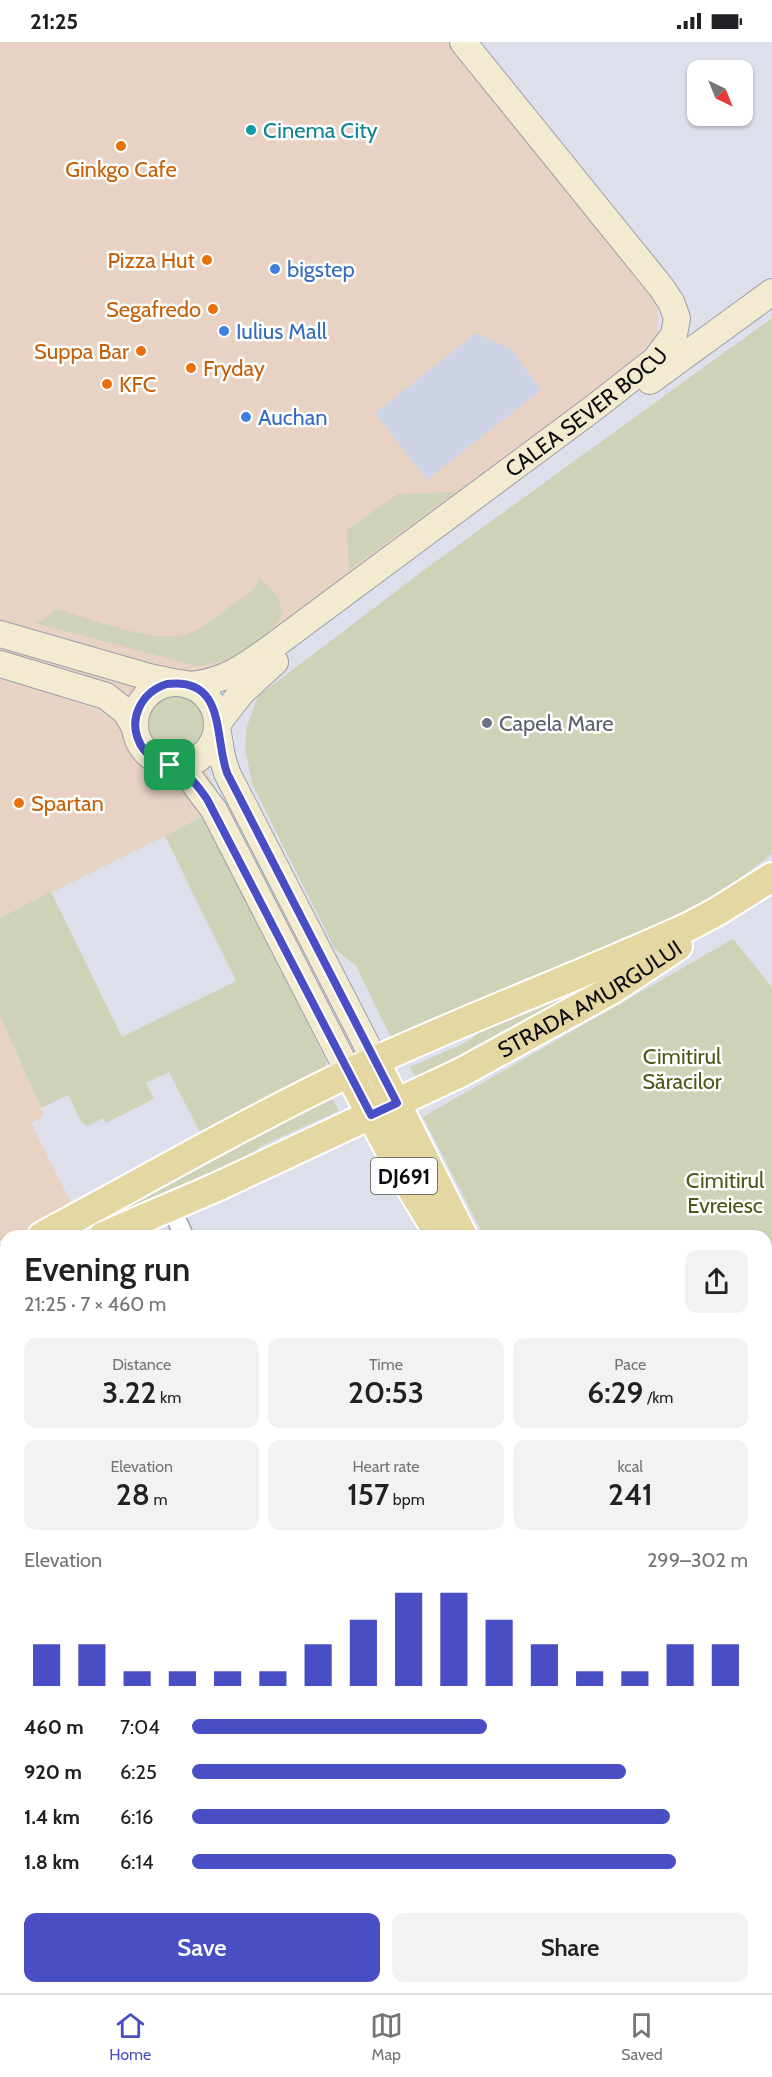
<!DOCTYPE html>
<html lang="en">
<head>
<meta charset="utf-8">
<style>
	body { margin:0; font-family:Cabin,sans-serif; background:#f2f2f2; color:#202124; height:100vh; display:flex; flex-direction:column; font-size:22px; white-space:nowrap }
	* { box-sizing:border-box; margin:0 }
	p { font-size:20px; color:#757577 }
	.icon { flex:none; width:33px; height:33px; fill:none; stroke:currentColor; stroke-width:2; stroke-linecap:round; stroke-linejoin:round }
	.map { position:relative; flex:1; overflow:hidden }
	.side { position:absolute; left:0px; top:1188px; width:772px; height:764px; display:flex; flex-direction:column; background:#fff; border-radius:18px 18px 0 0; box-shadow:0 2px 4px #0004 }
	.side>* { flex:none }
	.needle { width:39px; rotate:137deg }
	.fabs { position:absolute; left:687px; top:18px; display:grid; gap:12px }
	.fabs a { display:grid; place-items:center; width:66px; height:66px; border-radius:12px; background:#fff; box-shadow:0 2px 4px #0004; font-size:30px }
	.pin { position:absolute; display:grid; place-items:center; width:51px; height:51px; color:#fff; margin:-26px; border-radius:12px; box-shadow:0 3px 9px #0006 }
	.round { display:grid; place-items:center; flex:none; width:63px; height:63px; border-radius:12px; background:#f2f2f2 }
	.head { display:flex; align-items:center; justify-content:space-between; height:102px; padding:0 24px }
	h1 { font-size:33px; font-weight:600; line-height:45px }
	.figures { display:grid; grid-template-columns:repeat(3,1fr); gap:9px; height:102px; padding:6px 24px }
	.figures div { display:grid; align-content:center; border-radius:12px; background:#f2f2f2; text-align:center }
	.figures b { font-size:30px; font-weight:600 }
	.figures small { font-size:16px; font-weight:400 }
	.figures p { font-size:16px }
	.chart { height:168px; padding:12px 24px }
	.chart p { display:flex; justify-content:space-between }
	.chart svg { width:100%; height:108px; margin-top:6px; stroke:#4a4ec4; stroke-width:6 }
	.cta { display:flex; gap:12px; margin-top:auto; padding:12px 24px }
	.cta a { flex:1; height:69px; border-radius:12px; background:#4a4ec4; color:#fff; font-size:24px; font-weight:600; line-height:69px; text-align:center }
	.cta a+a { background:#f2f2f2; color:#202124 }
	ul { padding:0 24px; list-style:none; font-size:20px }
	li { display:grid; grid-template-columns:96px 72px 1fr; align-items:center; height:45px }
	li i { height:15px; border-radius:8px; background:#4a4ec4 }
	.status { display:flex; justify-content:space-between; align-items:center; height:42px; padding:0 30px; background:#fff; direction:ltr }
	.status svg { height:16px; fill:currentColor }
	.dock { display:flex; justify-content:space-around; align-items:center; height:84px; border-top:2px solid #e0e0e0; background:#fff; font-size:16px; color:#757577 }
	.dock a { display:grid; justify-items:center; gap:3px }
	.dock .selected { color:#4a4ec4 }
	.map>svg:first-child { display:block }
</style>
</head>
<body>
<div class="status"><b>21:25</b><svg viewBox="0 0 49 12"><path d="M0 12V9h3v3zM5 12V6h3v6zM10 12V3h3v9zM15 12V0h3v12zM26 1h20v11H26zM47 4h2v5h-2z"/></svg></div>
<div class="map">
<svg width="772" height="1951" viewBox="0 0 772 1951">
	<rect width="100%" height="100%" fill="#dde0ea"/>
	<g fill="#e7d2c4">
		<polygon points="0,0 463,0 657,254 658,293 621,330 503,433 177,678 224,761 165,794 0,876"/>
		<polygon points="0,974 44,1074 31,1081 78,1174 39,1194 6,1194 6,1211 0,1214"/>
	</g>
	<g fill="#ced4e5">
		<polygon points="476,291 512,308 541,348 427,438 375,371"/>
		<polygon points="0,1622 6,1640 6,1663 0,1665"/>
	</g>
	<g fill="#ced2b7">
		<polygon points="772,276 772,812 732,842 688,869 598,914 393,1000 356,924 335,907 252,742 245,705 247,684 258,654 428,525"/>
		<polygon points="455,450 349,528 347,488 398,452"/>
		<path d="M259,534L278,555L283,571C267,601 230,621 197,624L35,581L45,577L56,567C90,576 156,604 190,591C205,585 218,573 232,563C243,555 257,549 259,534Z"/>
		<path d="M153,648L205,653C217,667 215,673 213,691C212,695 212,701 211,705C197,734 137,726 137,684C137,668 141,658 153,648Z"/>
		<polygon points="206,772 326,1019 326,1028 207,1104 169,1030 146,1041 154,1057 106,1081 103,1076 87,1084 81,1079 68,1053 41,1066 0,974 0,876 51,850 122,995 236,939 165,794"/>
		<polygon points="733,897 772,945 772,1753 766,1742 766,1194 484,1194 423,1075"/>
		<polygon points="621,927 420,1045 410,1025 467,1000 493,980"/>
		<polygon points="331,1054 339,1069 265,1102 224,1130 87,1194 62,1194"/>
		<polygon points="6,1275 6,1314 2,1316 0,1311 0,1277"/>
	</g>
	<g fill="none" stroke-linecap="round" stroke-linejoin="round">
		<g stroke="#9c9fa9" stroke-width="21">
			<g id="street">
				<polyline points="171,1165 184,1194"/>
				<polyline points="0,1348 6,1364"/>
				<polyline points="227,1946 229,1951"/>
				<polyline points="488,1946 490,1951"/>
				<polyline points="391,1951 406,1946"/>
			</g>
		</g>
		<g stroke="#9c9fa9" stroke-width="28">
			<g id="secondary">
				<polyline points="650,339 772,250"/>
				<polyline points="0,592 149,635 178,641"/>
				<polyline points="0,622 106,654 126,670 135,686"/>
				<circle cx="176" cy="682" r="41"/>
				<path id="s1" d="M188,643C224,641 249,622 276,602L591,368L655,318L674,293L677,276L671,260L661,245L463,0"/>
				<polyline points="218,681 241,651 275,620"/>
				<polyline points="217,685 222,715 227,731 375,1019"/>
				<polyline points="170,723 190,736 214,768 349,1031"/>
			</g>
		</g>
		<g stroke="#fff" stroke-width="32">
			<g id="primary">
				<polyline points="375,1019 463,1194"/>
				<polyline points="349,1031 400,1128 440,1194"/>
				<path d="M42,1194C145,1139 246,1080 351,1030C461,978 576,936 688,885L718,869L772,835"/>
				<path id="s2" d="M103,1194L219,1144L462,1030L613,947L678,904"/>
				<polyline points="0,1217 6,1214"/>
				<polyline points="0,1239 6,1236"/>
				<polyline points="766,1799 772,1809"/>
			</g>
		</g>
		<use href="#street" stroke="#fff" stroke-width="18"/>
		<use href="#secondary" stroke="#f2ebd0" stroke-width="26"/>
		<use href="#primary" stroke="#e5d7a2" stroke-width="28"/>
	</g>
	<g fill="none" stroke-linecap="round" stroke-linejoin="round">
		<g stroke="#fff" stroke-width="12">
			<path id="route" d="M167,642C226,635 214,694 227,731L397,1061L371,1073L207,757C202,750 196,741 189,735C179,727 167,724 156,718C138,708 130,685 139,666C145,653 154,646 167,642Z"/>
		</g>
		<use href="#route" stroke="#4a4ec4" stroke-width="8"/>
	</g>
	<circle fill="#0f9aa8" stroke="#fff" stroke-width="2" cx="251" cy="88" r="6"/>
	<g fill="#e8710a" stroke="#fff" stroke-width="2">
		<circle cx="121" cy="104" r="6"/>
		<circle cx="207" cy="218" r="6"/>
		<circle cx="213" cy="267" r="6"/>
		<circle cx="141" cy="309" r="6"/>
		<circle cx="191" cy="326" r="6"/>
		<circle cx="107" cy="342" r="6"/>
		<circle cx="19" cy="761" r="6"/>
	</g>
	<g fill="#3f7fe0" stroke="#fff" stroke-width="2">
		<circle cx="275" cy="227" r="6"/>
		<circle cx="224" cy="289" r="6"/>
		<circle cx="246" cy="375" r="6"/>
	</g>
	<circle fill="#6b7280" stroke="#fff" stroke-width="2" cx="487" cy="681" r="6"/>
	<g text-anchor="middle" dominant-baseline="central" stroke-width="5" stroke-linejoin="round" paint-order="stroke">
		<rect fill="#fff" stroke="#545557" stroke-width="1.5" x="371" y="1116" width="66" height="36" rx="4.5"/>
		<g font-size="21" font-weight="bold" fill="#0b0c0f">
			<text x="404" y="1134">DJ691</text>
		</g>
		<g font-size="22" fill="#0d838f" stroke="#fff" text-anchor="start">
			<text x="263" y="88">Cinema City</text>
		</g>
		<g font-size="22" fill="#c56008" stroke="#fff" text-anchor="end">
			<text x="121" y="127" text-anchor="middle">Ginkgo Cafe</text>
			<text x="195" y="218">Pizza Hut</text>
			<text x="201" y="267">Segafredo</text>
			<text x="129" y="309">Suppa Bar</text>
			<text x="203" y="326" text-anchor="start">Fryday</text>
			<text x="119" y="342" text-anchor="start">KFC</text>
			<text x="31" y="761" text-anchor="start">Spartan</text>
		</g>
		<g font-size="22" fill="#366cbe" stroke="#fff" text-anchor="start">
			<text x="287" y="227">bigstep</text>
			<text x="236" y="289">Iulius Mall</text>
			<text x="258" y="375">Auchan</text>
		</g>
		<g font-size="22" fill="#0b0c0f" stroke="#fff">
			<text stroke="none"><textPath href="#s1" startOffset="486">CALEA SEVER BOCU</textPath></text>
			<text stroke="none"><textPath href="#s2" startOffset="542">STRADA AMURGULUI</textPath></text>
		</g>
		<g font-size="22" fill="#5b616d" stroke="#fff" text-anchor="start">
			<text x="499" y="681">Capela Mare</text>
		</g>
		<g font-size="22" fill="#505519" stroke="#fff">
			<text x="682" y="1014">Cimitirul<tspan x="682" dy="25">Săracilor</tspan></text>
			<text x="725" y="1138">Cimitirul<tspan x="725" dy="25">Evreiesc</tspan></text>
		</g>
	</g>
</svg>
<div class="fabs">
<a><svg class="needle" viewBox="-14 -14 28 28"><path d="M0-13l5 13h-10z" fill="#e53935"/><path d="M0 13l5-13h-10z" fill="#757577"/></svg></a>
</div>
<div class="pin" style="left:170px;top:723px;background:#1e9e55"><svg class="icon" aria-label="arrive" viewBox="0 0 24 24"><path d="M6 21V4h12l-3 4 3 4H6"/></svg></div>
<section class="side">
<div class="head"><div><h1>Evening run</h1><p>21:25 · 7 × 460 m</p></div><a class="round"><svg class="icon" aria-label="share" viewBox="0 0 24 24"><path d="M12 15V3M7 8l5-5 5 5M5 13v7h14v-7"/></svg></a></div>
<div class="figures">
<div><p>Distance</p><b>3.22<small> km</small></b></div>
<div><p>Time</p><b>20:53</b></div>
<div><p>Pace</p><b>6:29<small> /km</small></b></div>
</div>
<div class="figures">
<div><p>Elevation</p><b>28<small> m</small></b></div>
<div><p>Heart rate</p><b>157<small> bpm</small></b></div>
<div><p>kcal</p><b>241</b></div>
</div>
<div class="chart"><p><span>Elevation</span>299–302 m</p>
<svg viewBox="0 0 160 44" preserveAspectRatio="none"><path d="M5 44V27M15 44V27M25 44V38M35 44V38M45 44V38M55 44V38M65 44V27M75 44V17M85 44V6M95 44V6M105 44V17M115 44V27M125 44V38M135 44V38M145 44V27M155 44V27"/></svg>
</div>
<ul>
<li><b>460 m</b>7:04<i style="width:53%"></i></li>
<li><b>920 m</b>6:25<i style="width:78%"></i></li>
<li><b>1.4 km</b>6:16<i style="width:86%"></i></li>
<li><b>1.8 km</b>6:14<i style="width:87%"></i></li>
</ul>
<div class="cta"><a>Save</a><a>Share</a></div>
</section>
</div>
<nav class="dock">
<a class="selected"><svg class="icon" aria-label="home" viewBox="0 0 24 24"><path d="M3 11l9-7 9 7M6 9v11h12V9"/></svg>Home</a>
<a><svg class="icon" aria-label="map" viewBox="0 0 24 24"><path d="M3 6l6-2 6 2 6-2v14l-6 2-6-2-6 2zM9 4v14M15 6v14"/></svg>Map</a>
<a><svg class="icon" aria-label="saved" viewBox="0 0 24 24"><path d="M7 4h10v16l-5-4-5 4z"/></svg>Saved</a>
</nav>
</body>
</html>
